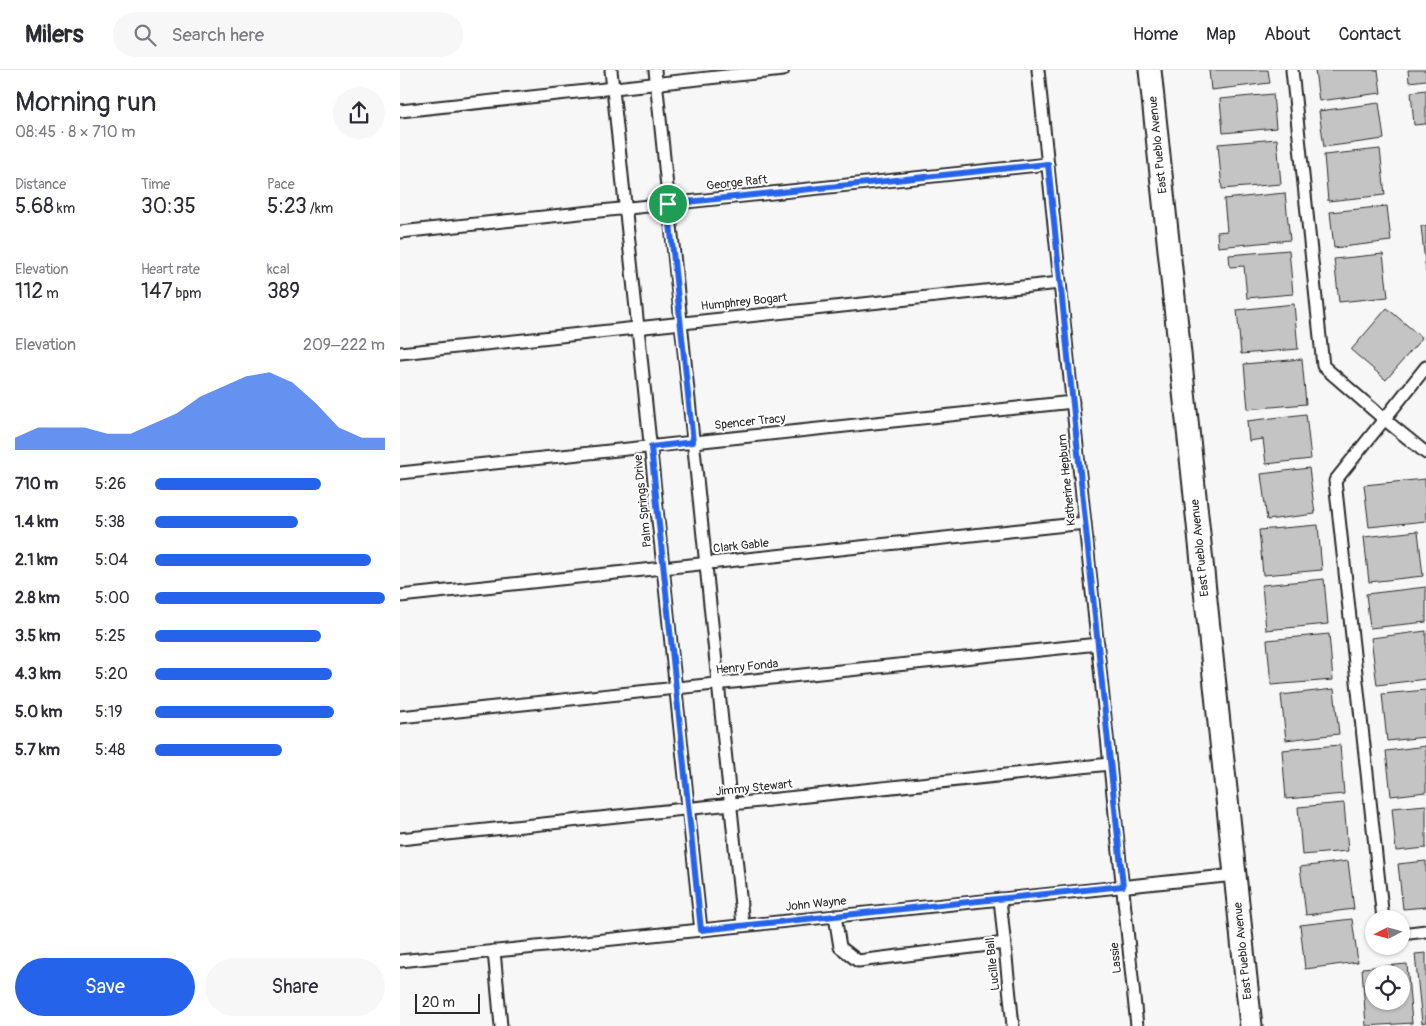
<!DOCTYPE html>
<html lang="en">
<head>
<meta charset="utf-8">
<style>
	body { margin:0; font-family:Pangolin,sans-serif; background:#f7f7f7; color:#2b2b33; height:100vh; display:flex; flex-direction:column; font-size:19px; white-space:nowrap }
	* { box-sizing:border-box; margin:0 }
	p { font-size:16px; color:#7c7c81 }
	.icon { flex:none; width:28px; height:28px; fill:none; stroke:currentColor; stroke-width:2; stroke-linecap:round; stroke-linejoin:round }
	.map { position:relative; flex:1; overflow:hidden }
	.details { display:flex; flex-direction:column; background:#fff; width:400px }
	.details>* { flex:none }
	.needle { width:32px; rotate:264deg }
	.tools { position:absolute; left:965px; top:840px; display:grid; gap:10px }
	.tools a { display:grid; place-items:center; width:45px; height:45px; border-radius:50%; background:#fff; box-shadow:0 1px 4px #0004; font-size:25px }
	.scale { position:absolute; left:15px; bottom:12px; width:65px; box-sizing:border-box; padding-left:5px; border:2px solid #2b2b2b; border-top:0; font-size:14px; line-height:18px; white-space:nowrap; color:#2b2b2b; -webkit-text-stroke:4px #fff; paint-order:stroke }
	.pin { position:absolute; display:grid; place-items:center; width:42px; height:42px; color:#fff; margin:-21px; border:2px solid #fff; border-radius:50%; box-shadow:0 1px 5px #0007 }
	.round { display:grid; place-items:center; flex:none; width:52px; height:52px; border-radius:26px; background:#f7f7f7 }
	.summary { display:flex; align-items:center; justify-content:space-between; height:85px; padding:0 15px }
	h1 { font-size:28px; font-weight:600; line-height:38px }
	.stats { display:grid; grid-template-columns:repeat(3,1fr); gap:8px; height:85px; padding:5px 15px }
	.stats div { display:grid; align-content:center }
	.stats b { font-size:21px; font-weight:600 }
	.stats small { font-size:14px; font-weight:400 }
	.stats p { font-size:14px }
	.chart { height:140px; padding:10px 15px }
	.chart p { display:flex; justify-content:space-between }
	.chart svg { width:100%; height:90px; margin-top:5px; fill:#2563eb; opacity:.7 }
	.action { display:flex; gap:10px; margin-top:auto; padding:10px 15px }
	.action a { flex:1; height:58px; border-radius:30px; background:#2563eb; color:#fff; font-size:20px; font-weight:600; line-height:58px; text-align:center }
	.action a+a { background:#f7f7f7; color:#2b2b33 }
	ul { padding:0 15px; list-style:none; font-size:16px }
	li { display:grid; grid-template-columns:80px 60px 1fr; align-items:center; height:38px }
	li i { height:12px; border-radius:6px; background:#2563eb }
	header { display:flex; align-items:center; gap:30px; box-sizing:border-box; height:70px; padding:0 25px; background:#fff; border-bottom:1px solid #e1e1e2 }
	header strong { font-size:24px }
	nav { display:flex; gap:28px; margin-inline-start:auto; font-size:18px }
	.search { width:350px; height:45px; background:#f7f7f7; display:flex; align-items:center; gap:12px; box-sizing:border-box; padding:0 18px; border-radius:28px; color:#7c7c81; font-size:19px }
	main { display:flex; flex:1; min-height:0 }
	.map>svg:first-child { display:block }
</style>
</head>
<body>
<header>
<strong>Milers</strong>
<div class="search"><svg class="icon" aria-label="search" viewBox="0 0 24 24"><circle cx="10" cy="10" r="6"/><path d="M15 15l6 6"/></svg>Search here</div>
<nav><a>Home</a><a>Map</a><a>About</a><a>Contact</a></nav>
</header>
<main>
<section class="details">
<div class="summary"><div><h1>Morning run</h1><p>08:45 · 8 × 710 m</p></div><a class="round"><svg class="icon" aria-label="share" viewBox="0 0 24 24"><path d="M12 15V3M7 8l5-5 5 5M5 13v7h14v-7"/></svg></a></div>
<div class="stats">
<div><p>Distance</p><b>5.68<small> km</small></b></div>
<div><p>Time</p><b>30:35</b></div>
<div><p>Pace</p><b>5:23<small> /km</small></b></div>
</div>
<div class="stats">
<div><p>Elevation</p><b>112<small> m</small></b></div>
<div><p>Heart rate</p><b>147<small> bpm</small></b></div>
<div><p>kcal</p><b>389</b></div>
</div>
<div class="chart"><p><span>Elevation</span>209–222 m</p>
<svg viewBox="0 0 160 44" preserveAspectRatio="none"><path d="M0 44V38L10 33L20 33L30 33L40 36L50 36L60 31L70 26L80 18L90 13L100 8L110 6L120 11L130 21L140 33L150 38L160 38V44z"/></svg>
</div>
<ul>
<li><b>710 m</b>5:26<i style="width:72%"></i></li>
<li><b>1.4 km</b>5:38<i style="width:62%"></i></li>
<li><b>2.1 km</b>5:04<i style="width:94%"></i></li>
<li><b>2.8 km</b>5:00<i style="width:100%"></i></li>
<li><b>3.5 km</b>5:25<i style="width:72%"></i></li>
<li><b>4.3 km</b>5:20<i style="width:77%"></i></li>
<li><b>5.0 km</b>5:19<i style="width:78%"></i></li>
<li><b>5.7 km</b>5:48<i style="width:55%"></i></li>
</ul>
<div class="action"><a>Save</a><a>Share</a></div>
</section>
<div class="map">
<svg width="1026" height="956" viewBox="0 0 1026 956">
	<rect width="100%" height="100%" fill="#f7f7f7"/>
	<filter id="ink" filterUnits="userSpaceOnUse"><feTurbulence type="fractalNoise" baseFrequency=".02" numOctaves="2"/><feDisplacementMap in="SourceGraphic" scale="10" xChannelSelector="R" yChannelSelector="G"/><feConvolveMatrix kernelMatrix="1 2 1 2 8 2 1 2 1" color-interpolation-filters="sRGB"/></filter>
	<g filter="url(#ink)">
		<g fill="#c4c4c4" stroke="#2b2b2b" fill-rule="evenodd">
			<polygon points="809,0 868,0 870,13 811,20"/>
			<polygon points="915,0 978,0 981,23 919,31"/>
			<polygon points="1008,0 1026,0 1026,10 1009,12"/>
			<polygon points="1026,20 1026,54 1014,55 1011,22"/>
			<polygon points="873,24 876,58 823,63 820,29"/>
			<polygon points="979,33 984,69 924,77 919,41"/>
			<polygon points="877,69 881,114 822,119 818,74"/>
			<polygon points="980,79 985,125 928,131 924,85"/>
			<polygon points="885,123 890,170 818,177 817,162 827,161 824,129"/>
			<polygon points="987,136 991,171 934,178 930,142"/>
			<polygon points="1021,156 1026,156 1026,202"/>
			<polygon points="889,180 893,224 847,228 844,196 830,197 829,185"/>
			<polygon points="983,184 988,227 939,232 934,189"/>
			<polygon points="894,234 898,279 841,284 837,240"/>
			<polygon points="987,238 1022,268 986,310 951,280"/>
			<polygon points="902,289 906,334 848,339 844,294"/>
			<polygon points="906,344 911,389 866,394 863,369 849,371 847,351"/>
			<polygon points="909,398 915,444 867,450 861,404"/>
			<polygon points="1025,409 1026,451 969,457 964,415"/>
			<polygon points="918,455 922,500 863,505 859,460"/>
			<polygon points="1018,461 1023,506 969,512 964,467"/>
			<polygon points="924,509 928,554 866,560 862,515"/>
			<polygon points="1026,517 1026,552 970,558 966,524"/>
			<polygon points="1026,561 1026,609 977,615 971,568"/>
			<polygon points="929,564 933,610 871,615 867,570"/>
			<polygon points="934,619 939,664 886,670 881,625"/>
			<polygon points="1026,620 1026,667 987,671 982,624"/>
			<polygon points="940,675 944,724 886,729 882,680"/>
			<polygon points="1026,676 1026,722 991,726 986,681"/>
			<polygon points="944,733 948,781 902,785 898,737"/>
			<polygon points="1026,735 1026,778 996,781 992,738"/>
			<polygon points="948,791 954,839 906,845 900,797"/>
			<polygon points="1026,791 1026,837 1003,839 998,794"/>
			<polygon points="952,849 958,892 905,899 900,855"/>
			<polygon points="1026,883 1026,952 1022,953 1015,884"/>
			<path d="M1007,894L1012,953L966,956L962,898ZM974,904H1001V931H974Z"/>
		</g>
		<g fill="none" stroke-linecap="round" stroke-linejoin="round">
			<g stroke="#2b2b2b" stroke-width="15">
				<g id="lane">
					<polyline points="211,0 301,860"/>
					<polyline points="255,0 343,855"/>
					<polyline points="638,0 737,956"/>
					<polyline points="892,0 923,296 984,349 1026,383"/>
					<polyline points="0,41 383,0"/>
					<polyline points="0,162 648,94"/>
					<polyline points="0,283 660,213"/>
					<polyline points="0,403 673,332"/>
					<polyline points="0,526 685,453"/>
					<polyline points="0,647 698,574"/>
					<polyline points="0,769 710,694"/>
					<polyline points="600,829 613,956"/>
					<polyline points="435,846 440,877 458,891 605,873"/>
					<polyline points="983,849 935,411 1026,297"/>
					<polyline points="1001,864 1026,861"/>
					<polyline points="94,881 101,956"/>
					<polyline points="0,891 835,805"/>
				</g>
			</g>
			<g stroke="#2b2b2b" stroke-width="25">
				<polyline id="street" points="750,0 851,956"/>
			</g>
			<use href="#lane" stroke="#fff" stroke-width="11"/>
			<use href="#street" stroke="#fff" stroke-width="21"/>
		</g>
	</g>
	<g fill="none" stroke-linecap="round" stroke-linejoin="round" filter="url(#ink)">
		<g stroke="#fff" stroke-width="10">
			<polygon id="route" points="648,94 723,816 301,860 251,377 293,372 268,134"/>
		</g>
		<use href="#route" stroke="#2563eb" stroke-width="6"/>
	</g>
	<g text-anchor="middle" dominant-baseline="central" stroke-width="4" stroke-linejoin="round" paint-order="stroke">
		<g font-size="12" fill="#2b2b2b" stroke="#fff">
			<text transform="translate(758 75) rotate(-96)">East Pueblo Avenue</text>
			<text transform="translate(337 113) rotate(-6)">George Raft</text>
			<text transform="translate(344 232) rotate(-6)">Humphrey Bogart</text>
			<text transform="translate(350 352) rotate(-6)">Spencer Tracy</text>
			<text transform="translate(667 410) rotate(-96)">Katherine Hepburn</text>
			<text transform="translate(243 431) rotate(-96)">Palm Springs Drive</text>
			<text transform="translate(341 476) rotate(-6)">Clark Gable</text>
			<text transform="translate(800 478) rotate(-96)">East Pueblo Avenue</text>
			<text transform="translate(347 597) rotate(-6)">Henry Fonda</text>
			<text transform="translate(354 718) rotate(-6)">Jimmy Stewart</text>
			<text transform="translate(416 834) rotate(-6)">John Wayne</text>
			<text transform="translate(843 881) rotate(-96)">East Pueblo Avenue</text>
			<text transform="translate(716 888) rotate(-96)">Lassie</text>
			<text transform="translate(593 894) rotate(-96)">Lucille Ball</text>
		</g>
	</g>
</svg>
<div class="tools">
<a><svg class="needle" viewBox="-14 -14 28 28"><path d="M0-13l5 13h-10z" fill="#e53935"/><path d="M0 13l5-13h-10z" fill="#7c7c81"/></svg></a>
<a><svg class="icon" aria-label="locate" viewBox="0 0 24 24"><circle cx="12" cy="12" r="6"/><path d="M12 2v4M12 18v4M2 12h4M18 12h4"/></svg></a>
</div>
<div class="scale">20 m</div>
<div class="pin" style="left:268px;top:134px;background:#1e9e55"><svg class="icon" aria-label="arrive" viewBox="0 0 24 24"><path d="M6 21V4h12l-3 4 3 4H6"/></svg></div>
</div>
</main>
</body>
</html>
